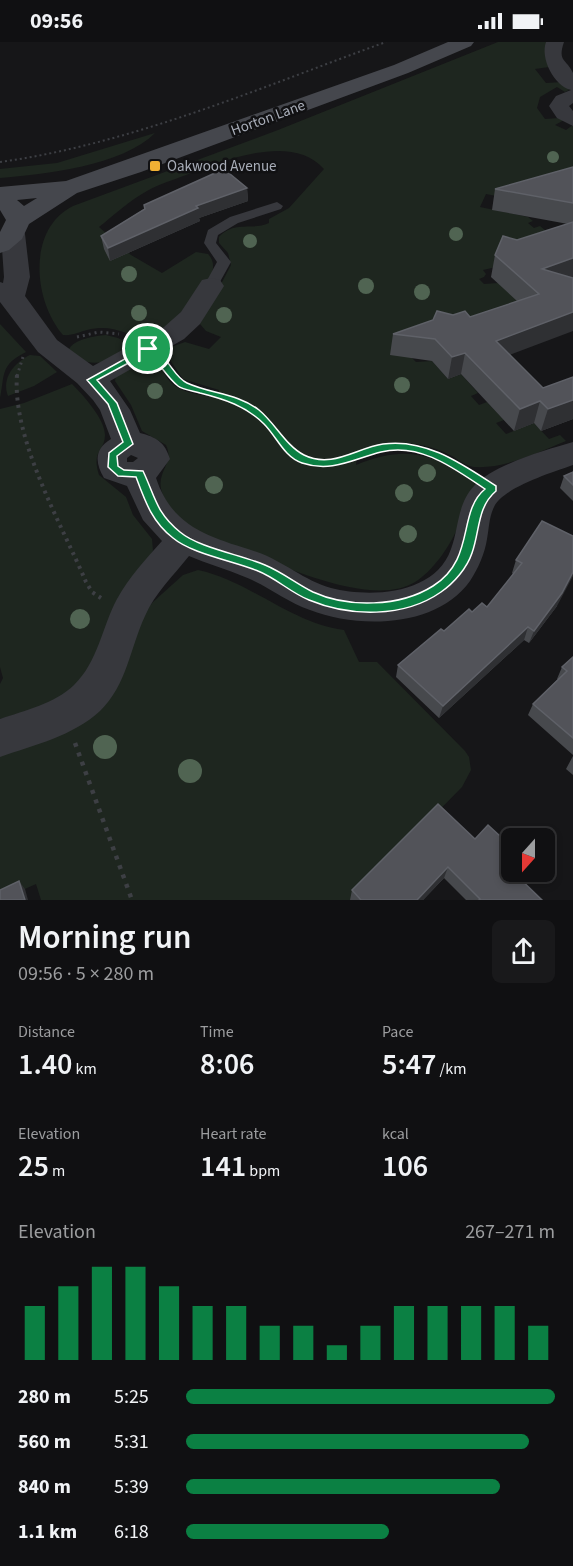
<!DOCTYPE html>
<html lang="en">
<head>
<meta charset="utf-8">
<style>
	body { margin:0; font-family:"Source Sans 3",sans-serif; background:#19191b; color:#f1f3f6; height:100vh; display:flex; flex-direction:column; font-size:22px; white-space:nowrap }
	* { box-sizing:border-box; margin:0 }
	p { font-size:20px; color:#9c9d9f }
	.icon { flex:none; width:33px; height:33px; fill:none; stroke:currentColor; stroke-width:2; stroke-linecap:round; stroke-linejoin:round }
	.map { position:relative; height:858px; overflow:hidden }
	.drawer { display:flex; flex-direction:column; background:#101012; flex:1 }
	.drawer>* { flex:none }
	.needle { width:39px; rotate:201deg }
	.tools { position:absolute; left:501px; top:786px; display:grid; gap:12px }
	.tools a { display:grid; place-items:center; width:54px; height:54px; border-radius:9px; background:#101012; box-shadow:0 3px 9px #0003,0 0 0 2px #303032; font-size:30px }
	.pin { position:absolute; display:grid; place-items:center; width:51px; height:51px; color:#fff; margin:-26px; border:3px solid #fff; border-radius:50%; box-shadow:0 2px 6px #0007 }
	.round { display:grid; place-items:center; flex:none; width:63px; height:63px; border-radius:9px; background:#19191b }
	.head { display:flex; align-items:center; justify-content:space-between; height:102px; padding:0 18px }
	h1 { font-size:33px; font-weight:600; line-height:45px }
	.stats { display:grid; grid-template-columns:repeat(3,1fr); gap:9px; height:102px; padding:6px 18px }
	.stats div { display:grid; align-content:center }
	.stats b { font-size:30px; font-weight:600 }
	.stats small { font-size:16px; font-weight:400 }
	.stats p { font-size:16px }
	.chart { height:168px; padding:12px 18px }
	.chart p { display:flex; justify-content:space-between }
	.chart svg { width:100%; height:108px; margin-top:6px; stroke:#0b8043; stroke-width:6 }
	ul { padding:0 18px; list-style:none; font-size:20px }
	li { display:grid; grid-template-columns:96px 72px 1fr; align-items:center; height:45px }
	li i { height:15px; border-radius:8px; background:#0b8043 }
	.status { display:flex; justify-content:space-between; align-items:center; height:42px; padding:0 30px; background:#101012; direction:ltr }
	.status svg { height:16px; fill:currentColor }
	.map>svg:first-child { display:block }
</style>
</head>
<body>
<div class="status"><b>09:56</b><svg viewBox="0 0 49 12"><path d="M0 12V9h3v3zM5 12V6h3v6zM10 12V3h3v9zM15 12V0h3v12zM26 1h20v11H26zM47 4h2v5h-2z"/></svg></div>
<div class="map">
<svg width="573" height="858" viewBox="0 0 573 858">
	<rect width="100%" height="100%" fill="#161618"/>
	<g fill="#1e261f">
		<path d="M498,0H548L549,25L535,27L546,41L563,40L569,48L565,50L557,45L540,55L537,66L545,77L559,76L564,78L555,83L566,88L573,83V139L521,159L486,152L480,165L528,175L533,179L528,181L534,186L540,184L569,208L483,228L486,232L484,235L479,237L484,242L498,241L508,250L552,267L411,315L416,320L432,319L448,337L461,332L478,351L471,354L479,363L487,360L504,378L496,381L506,392L534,381L549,397L560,393L566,399C538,410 506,427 474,425C465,424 458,417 450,413C420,398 387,397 357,411L356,423C408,402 433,412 478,442C461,458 465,468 457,487C450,504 432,530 415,540C374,566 285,525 244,509C228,502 209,497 194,489C186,485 176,474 171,466C145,433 177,426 166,403L142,389L131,363L115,339L116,333L150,312C160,319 161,326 167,336C178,352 200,352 217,356L219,348L183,337L163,308L185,300L209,307L221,295L206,289L200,282L231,223L228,211L219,201V195C234,178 252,189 269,181V177L289,166L324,127C292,90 222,119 186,133C173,138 159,142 147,149C130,158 114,173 99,185L131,213L162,231L196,210L208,212C232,236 164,287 147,301C127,291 111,282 87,288C79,290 72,294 63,293C33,258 27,187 73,164L278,88Z"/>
		<path d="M155,91C122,124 45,132 0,136V127L57,121Z"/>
		<path d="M0,282L26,310C0,323 5,332 0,356Z"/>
		<path d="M106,293L118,296L138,306C114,316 89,333 69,307C75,297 94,294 106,293Z"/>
		<path d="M30,313L40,314L57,330L34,344L8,354C1,336 14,321 30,313Z"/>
		<path d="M72,342C83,353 105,377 105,393C105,409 91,408 99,433L126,455L133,473L152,497L153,509L143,526L100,621L54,661L0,677V642L3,636L0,625V367L24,361Z"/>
		<path d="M198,528C250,539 290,581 344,588L359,620H377L465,709L469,715L471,728L462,745L351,858H41L36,842L0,858V710L35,697L153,560L183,533Z"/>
	</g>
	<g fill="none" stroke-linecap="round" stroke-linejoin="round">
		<path stroke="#3d3f44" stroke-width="2" stroke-dasharray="2 3" stroke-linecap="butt" d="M0,120C132,102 261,45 386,0"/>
		<g stroke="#3d3f44" stroke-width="3" stroke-dasharray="2 4" stroke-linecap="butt">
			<polyline points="77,295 99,290 119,292"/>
			<polyline points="166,322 174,334"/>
			<polyline points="17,334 23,315"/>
		</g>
		<g stroke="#3d3f44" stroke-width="4" stroke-dasharray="3 4.5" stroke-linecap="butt">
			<path d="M17,333C12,397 61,481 86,540L92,550L101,556"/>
			<path d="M173,333C188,353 217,351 239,360C268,373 281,413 313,420C331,424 349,417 366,411C404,398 437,410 469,431"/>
		</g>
		<polyline stroke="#3d3f44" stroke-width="4.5" stroke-dasharray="4 6" stroke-linecap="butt" points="75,701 132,858"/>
		<polygon fill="#37383d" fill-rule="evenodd" points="277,160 283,164 281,167 238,181 218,193 216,201 231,220 216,247 206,247 204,244 217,220 204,201 208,188 230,175"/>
		<g fill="#37383d" fill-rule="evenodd">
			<path d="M546,0H564C557,20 567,17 573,31C573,38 573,53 573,61L569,64L573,69V84L557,76L549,64L556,54L571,48C554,44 540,16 546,0Z"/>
			<path d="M13,185L22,187L25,192L30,235L25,254L57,298L93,324L164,285L181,270L202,238L211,236L220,238L224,244L200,282L184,297L110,339L130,368L140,391C156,395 165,400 170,417L156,436C173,487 211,495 257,510C283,519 305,539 331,546C370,556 435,553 451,507C459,486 457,462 474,444C493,423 545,408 573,400V423C553,430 502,446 494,465C489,475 489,487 487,497C485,511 478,527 470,539C437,586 358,587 310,568C287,560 268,544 245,535C227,527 207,522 189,514C174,533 155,551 145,574C130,606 127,643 100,669C73,694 34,703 0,715V677C26,668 54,662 74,643C98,620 102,585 117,557C129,535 146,517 162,499L143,478L127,444L104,436C95,421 94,407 111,397L100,368L93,358L77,341L38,310L0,260V240L3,241L4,235L1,192L4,187ZM131,413L138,416L133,420H127V416Z"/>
		</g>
		<path fill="#45474d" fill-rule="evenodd" d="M448,0H474L471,4L408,31L141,130L77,151L29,182L22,197L9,208L0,211V190L6,178L0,168V145L66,139L394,23ZM37,156L24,164L17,158Z"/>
	</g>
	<g fill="#506452">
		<circle cx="553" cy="115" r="6"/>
		<circle cx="456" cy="192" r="7"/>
		<circle cx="250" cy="199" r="7"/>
		<circle cx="129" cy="232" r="8"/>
		<circle cx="366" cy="244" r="8"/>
		<circle cx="422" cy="250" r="8"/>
		<circle cx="139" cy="271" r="8"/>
		<circle cx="224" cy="273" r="8"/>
		<circle cx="402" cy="343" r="8"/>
		<circle cx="155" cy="349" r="8"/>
		<circle cx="427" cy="431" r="9"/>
		<circle cx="214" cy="443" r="9"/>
		<circle cx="404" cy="451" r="9"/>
		<circle cx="408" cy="492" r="9"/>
		<circle cx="80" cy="577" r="10"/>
		<circle cx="105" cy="705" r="12"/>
		<circle cx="190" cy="729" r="12"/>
	</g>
	<g fill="#47494d">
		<polygon points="573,125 573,236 510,313 543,346 573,335 573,377 541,389 534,381 514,389 461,332 448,337 432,319 390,313 393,292 453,273 470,275 517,259 491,235 495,213 517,198 568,182 492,168 495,147"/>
		<polygon points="247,146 248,159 199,176 200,179 110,219 104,207 101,194 144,167 144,163"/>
		<polygon points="573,430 573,459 560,446 564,434"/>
		<polygon points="542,479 557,564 529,601 524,598 439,676 396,635 398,623 472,570 487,565 513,532 512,531 516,518"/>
		<polygon points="573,615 573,713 528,673 533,662 558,637 557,637 562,625"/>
		<polygon points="573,714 573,733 566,727"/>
		<polygon points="475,797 507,817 504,821 542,858 466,858 444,836 423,858 350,858 352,848"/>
	</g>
	<g fill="#2f3033">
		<polygon points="247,146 248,159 199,176 200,179 110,219 108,206 196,164"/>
		<polygon points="573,216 573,236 542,227"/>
		<polygon points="573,270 573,289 491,320 496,299"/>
		<polygon points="465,311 461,332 448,337 452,315"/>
		<polygon points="573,358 573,377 541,389 548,367"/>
		<polygon points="540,359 534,381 514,389 520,367"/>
		<polygon points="573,530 573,534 557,564 529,601 534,589"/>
		<polygon points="528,585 524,598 439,676 443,664"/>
		<polygon points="512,807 507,817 496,829 501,818"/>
		<polygon points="448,825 444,836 423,858 417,858"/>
		<polygon points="19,839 25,847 28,858 25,858"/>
	</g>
	<g fill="#525359" stroke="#5f6168" stroke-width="1.5">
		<polygon points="573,125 573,161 495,147"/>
		<polygon points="224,127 247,146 196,164 198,166 108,206 101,194 145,167 144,163"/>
		<polygon points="573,180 573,216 542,227 573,236 573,270 496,299 543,346 573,335 573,358 548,367 540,359 520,367 465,311 452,315 435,297 393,292 433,278 437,269 453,273 465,269 470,275 539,252 495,213 503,194 517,198"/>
		<polygon points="573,430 573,443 564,434"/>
		<polygon points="542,479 573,494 573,530 562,551 534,589 528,585 443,664 398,623 441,587 444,589 469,567 472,570 482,561 487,565 522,521 516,518"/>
		<polygon points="573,615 573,696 533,662 567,629 562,625"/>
		<polygon points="438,762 475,797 488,783 512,805 512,807 501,818 512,828 512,830 513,830 542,858 479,858 480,857 448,825 417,858 361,858 352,848"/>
		<polygon points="19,839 25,858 0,858 0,848"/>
	</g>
	<path fill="#0b8043" stroke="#fff" stroke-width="1.5" fill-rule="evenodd" d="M148,304C168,312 173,335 187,341C211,352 237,351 259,368C275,381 286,404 304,413C332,427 356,406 383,402C426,396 462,422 496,444V449C477,465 480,489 472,511C467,526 454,541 441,550C404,576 350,575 309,558C291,551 276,536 258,529C234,519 192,512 173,496C152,480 145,459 136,435L118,434L108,425L109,411L123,400L108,362L87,338ZM147,311C160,320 166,335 178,344C183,348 194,349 200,351C224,357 246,364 264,382C277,395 284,415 302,421C332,431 353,417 381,410C420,400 455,427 485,447C457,470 476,517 433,544C400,565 348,566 313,550C297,542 282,530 265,523C242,513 199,506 180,490C156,471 155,454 143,429L124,428L118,424L117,414L133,402L117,361L97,338Z"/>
	<rect fill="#f2b134" stroke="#111113" stroke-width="2" x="149" y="118" width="12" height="12" rx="3"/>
	<g text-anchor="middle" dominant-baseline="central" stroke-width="5" stroke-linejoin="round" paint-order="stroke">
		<g font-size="15" fill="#a8adb8" stroke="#111113">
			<text transform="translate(268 76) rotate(-20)">Horton Lane</text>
		</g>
		<g font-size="15" fill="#a8adb8" stroke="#111113" text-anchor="start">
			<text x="167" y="124">Oakwood Avenue</text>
		</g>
	</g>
</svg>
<div class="tools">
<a><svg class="needle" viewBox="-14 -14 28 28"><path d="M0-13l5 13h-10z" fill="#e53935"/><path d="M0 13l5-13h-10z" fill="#9c9d9f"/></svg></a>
</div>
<div class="pin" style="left:148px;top:307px;background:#1e9e55"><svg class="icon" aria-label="arrive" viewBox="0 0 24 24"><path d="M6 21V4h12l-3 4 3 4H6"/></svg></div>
</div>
<section class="drawer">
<div class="head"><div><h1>Morning run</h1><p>09:56 · 5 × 280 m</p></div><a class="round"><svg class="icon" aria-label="share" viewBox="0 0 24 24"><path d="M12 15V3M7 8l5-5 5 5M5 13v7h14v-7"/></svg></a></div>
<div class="stats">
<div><p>Distance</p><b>1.40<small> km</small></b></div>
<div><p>Time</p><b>8:06</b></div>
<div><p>Pace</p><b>5:47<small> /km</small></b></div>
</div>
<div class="stats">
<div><p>Elevation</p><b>25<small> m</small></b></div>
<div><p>Heart rate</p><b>141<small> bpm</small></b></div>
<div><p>kcal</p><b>106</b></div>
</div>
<div class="chart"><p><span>Elevation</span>267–271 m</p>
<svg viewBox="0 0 160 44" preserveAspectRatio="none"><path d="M5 44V22M15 44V14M25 44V6M35 44V6M45 44V14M55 44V22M65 44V22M75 44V30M85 44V30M95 44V38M105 44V30M115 44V22M125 44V22M135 44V22M145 44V22M155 44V30"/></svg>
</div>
<ul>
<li><b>280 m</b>5:25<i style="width:100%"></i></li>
<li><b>560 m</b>5:31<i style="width:93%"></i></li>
<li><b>840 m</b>5:39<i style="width:85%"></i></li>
<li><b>1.1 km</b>6:18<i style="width:55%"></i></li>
</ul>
</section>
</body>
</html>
